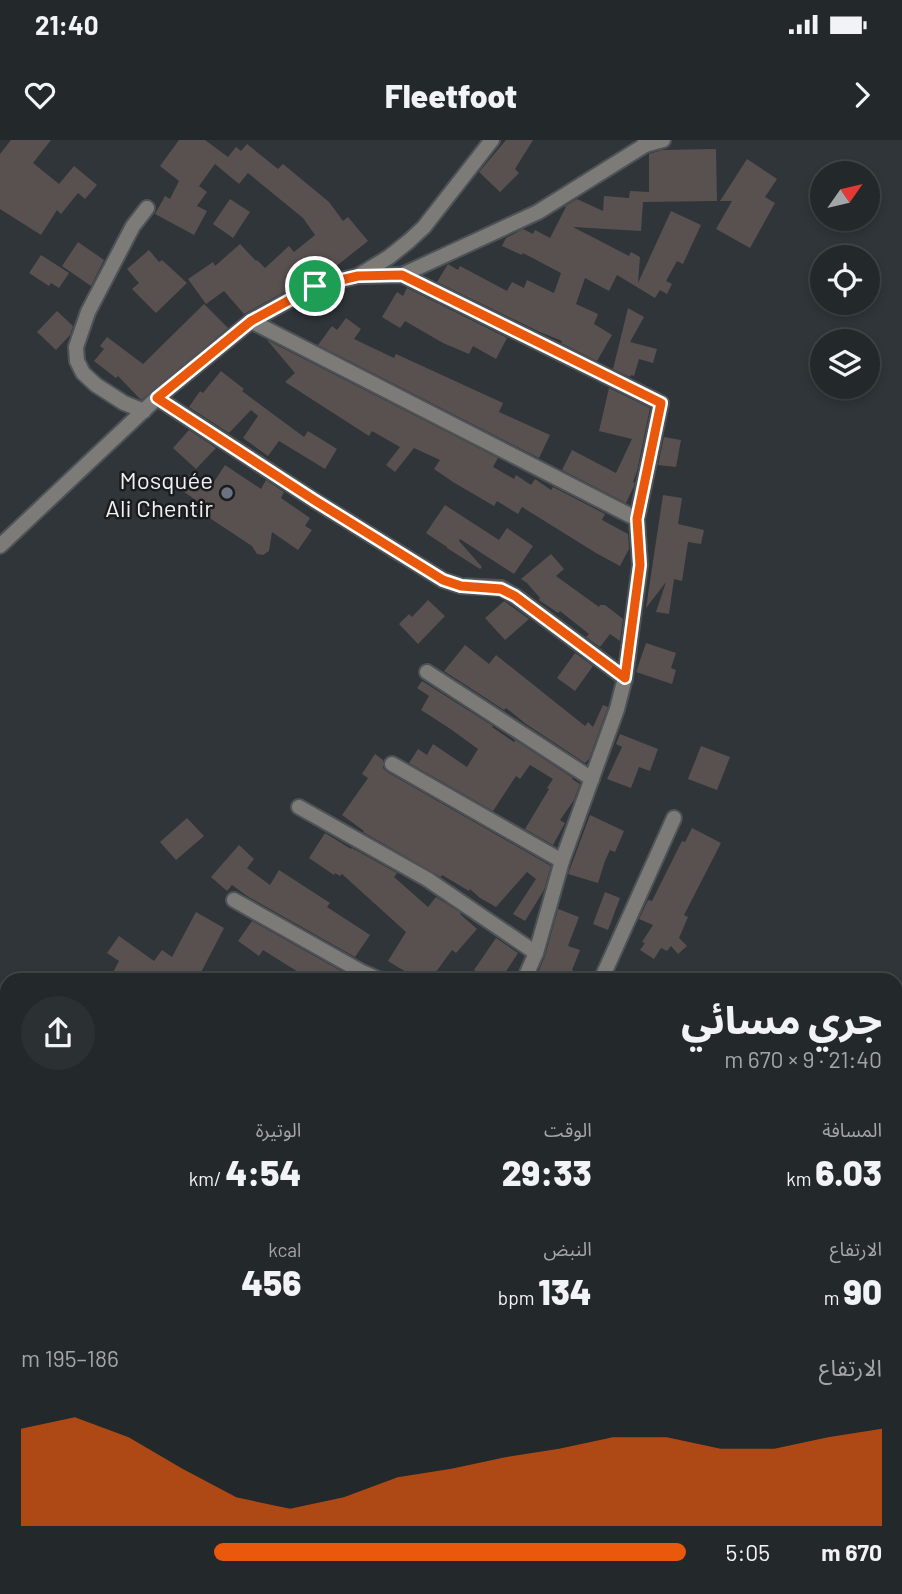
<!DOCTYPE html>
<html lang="ar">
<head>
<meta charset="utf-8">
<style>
	body { margin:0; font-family:Barlow,"Noto Sans Arabic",sans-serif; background:#2b3033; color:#f1f3f6; direction:rtl; height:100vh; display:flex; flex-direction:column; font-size:26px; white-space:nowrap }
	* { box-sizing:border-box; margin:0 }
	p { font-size:23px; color:#a3a6a9 }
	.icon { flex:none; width:38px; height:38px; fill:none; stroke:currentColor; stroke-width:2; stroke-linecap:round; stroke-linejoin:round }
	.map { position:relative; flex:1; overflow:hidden; direction:ltr }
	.details { position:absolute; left:0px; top:833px; width:903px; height:621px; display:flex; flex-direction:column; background:#23282b; border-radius:21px 21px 0 0; box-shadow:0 4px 10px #0003,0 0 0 2px #404447; direction:rtl }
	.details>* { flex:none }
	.needle { width:46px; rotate:56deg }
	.fabs { position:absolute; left:810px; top:21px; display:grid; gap:14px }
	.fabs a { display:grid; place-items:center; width:70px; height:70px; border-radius:50%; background:#23282b; box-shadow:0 4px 10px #0003,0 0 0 2px #404447; font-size:35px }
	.pin { position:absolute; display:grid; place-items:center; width:60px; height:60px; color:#fff; margin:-30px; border:4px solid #fff; border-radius:50%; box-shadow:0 2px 7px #0007 }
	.round { display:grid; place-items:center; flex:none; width:74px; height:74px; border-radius:37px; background:#2b3033 }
	.overview { display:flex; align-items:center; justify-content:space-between; height:119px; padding:0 21px }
	h1 { font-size:38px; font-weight:800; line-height:52px }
	.figures { display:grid; grid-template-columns:repeat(3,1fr); gap:10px; height:119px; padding:7px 21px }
	.figures div { display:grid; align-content:center }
	.figures b { font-size:35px; font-weight:800 }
	.figures small { font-size:19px; font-weight:400 }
	.figures p { font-size:19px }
	.chart { height:196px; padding:14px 21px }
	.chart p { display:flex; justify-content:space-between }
	.chart svg { width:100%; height:126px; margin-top:7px; fill:#ea580c; opacity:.7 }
	ul { padding:0 21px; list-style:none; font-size:23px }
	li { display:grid; grid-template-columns:112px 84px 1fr; align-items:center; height:52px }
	li i { height:18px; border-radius:9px; background:#ea580c }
	.status { display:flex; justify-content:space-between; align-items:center; height:49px; padding:0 35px; background:#23282b; direction:ltr }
	.status svg { height:19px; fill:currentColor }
	header { display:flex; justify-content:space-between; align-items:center; height:91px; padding:0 21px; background:#23282b; font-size:32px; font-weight:800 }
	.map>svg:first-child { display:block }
</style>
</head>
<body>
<div class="status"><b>21:40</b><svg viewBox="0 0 49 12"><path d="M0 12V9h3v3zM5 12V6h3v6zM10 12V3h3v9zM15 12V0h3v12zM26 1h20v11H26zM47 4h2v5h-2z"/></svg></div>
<header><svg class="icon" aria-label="forward" viewBox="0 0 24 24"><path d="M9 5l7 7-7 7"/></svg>Fleetfoot<svg class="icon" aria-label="heart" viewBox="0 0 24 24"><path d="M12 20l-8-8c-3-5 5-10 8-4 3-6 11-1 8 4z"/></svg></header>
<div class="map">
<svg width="902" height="1454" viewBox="0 0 902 1454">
	<rect width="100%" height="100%" fill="#2f3539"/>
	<g fill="#595150">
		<polygon points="11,0 51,0 33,23 59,44 74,26 97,45 85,59 78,53 61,74 57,70 41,95 0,69 0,14"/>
		<polygon points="179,0 205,0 228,17 236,7 241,11 247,4 278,29 283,24 329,62 343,81 348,77 368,101 330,131 323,121 297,145 244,174 224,151 206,164 188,139 213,122 215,126 240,104 256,121 257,120 265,128 289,106 294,112 315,95 303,78 248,33 239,44 215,24 199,46 207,52 197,66 207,71 194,95 155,74 165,56 170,59 179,41 160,26"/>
		<polygon points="506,0 533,0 515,29 519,33 500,52 479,32"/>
		<polygon points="716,9 717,61 643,62 641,91 573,87 629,116 631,112 640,117 638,143 671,71 701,85 683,124 677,121 666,141 672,144 667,154 660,150 655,158 617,135 609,151 585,138 576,164 598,174 594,184 612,195 597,221 561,203 562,201 540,192 437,142 448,124 458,130 460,126 507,151 512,142 524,148 527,140 554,153 561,133 523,113 522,115 502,106 506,98 523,89 533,94 535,90 550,98 566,67 564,67 577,59 603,71 604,56 629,58 630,51 649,52 649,14 662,10"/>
		<polygon points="747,19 777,39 765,57 775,63 750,108 716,89 732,61 720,61"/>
		<polygon points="230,59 250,72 233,98 213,84"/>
		<polygon points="78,102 104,120 91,146 62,126"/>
		<polygon points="149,110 159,122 162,120 187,143 156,173 132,149 139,143 127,129"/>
		<polygon points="41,115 69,133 59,148 51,143 49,146 29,133"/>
		<polygon points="407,148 507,198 496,219 473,206 469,214 443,203 405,181 400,188 382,177 397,152 403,156"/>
		<polygon points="204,164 228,188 141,260 118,236 116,238 94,221 104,209 100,206 107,197 143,224"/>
		<polygon points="628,168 644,177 630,202 657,209 653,223 639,219 634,236 631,235 630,237 613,229"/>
		<polygon points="57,171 73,186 70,195 56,210 37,192"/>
		<polygon points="346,178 361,189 354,199 394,218 396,214 503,263 499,272 550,295 539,318 318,205 332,186 337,190"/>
		<polygon points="267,200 498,318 493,327 514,339 516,335 531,345 535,339 551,350 553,347 605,374 602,380 628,394 629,409 620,426 596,413 522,367 518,374 497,361 494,366 453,342 434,329 440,320 414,308 395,332 386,325 400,307 372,291 369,296 285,242 295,233"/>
		<polygon points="221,231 244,249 242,251 304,297 308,291 337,309 325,329 279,301 268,316 243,298 258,276 251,270 229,293 189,267 200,251 203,253"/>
		<polygon points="609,248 650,268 637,331 633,342 635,343 634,346 626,363 562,330 572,310 616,333 632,299 599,291"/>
		<polygon points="189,290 216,308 196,329 173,308"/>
		<polygon points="664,297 681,300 676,327 658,325"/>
		<polygon points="225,325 261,349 266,340 284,352 281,358 310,378 305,386 312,390 298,410 272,392 269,411 263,415 257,414 252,406 196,369 200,363 180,349 190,334 210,348"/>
		<polygon points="663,355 682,358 678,384 704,390 701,404 688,402 682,441 674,439 669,474 656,472 666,442 646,468"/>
		<polygon points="445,365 499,400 507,388 533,406 514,434 460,399 459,401 482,427 480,429 447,408 447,407 426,393"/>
		<polygon points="551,414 564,429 556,436 599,467 600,465 605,465 623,479 620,501 610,494 600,507 586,497 589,494 560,471 558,473 539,460 540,458 527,443 521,439"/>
		<polygon points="428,460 445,476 418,504 399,484 409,474 412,477"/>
		<polygon points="504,461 529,479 505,500 485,478"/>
		<polygon points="646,503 676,513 671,528 676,530 672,544 636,532"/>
		<polygon points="465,505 489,524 496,515 585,586 588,582 593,587 603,565 608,567 589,619 585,623 526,584 506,568 504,570 444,531"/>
		<polygon points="575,513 593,526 575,551 557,538"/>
		<polygon points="422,541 493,586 492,587 514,602 515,600 573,638 572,639 580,644 574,660 560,680 565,683 553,705 525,689 549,649 547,648 553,639 530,625 520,639 516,636 493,671 409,623 418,609 427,615 433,604 467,627 478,609 449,588 421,570 429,556 417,548"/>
		<polygon points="620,594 658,609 650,631 639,627 631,648 607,639 622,607 616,604"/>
		<polygon points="701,606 730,617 717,650 688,639"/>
		<polygon points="375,614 383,620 383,628 387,632 551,726 544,750 525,781 513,774 536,739 527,732 496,767 480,758 470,749 469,751 442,735 441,737 363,692 364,691 342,675 368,638 362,634"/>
		<polygon points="590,675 624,691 615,712 610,710 605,721 598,743 568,734"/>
		<polygon points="187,678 204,696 176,720 160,702"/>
		<polygon points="692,688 721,703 684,775 688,777 679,798 687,806 678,814 671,806 667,811 661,808 654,819 640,810 645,803 642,802 653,785 639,779 648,760 652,761 682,701 685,702"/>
		<polygon points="325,693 351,709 352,708 397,733 394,737 428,767 436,757 461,773 460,774 477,789 456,813 452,810 430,840 419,840 388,821 406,792 342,734 340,736 335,733 334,735 309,718"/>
		<polygon points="239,705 254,719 247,728 270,745 279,730 330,763 327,767 370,795 355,817 247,756 232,745 227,751 211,737"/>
		<polygon points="605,752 620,758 608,790 593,784"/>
		<polygon points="558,769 579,777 568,806 580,810 572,830 591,840 535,840 545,816"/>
		<polygon points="196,772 224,788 197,840 109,840 119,821 107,813 119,796 154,821 162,810 172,817"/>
		<polygon points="252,781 357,840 311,840 263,810 259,816 238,801"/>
		<polygon points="496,798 518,813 505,833 514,840 489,840 474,830"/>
	</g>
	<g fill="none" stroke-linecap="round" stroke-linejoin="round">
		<g stroke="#4e5357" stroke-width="18">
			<g id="minor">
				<polyline points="645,5 663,0"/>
				<polyline points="402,135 538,72 645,5 645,0"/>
				<polyline points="358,136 402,135 661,263 637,379 640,425 625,538 617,569 562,721 536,813 524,840"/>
				<polyline points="251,181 637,379"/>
				<polyline points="157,258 314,360 443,440 461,446 501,448 515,456 625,538"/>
				<polyline points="144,271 124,263 96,245 83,233 77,221 76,207 88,172 133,86 147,68"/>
				<polyline points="0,406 157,258 251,181 315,146 358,136 389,117 409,101 424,87 492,0"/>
				<polyline points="427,532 592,639"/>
				<polyline points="392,624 562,721"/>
				<polyline points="299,667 427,739 536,813"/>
				<polyline points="234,760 362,832 380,840"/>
				<polyline points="601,840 674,678"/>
				<polyline points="896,1097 902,1079"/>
				<polyline points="0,1324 7,1293"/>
				<polyline points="896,1369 902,1372"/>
				<polyline points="221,1447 221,1454"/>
				<polyline points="491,1447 494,1454"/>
				<polyline points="287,1454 291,1447"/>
				<polyline points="638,1454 643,1447"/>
				<polyline points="686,1454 691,1447"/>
				<polyline points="837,1454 838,1447"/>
			</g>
		</g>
		<use href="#minor" stroke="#7c7b78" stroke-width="14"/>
	</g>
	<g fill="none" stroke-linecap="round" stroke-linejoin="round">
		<g stroke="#fff" stroke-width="14">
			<polygon id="route" points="402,135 661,263 637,379 640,425 625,538 515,456 501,449 461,446 443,440 314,360 157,258 251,181 315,146 358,136"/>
		</g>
		<use href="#route" stroke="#ea580c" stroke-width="9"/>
	</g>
	<circle fill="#6b7280" stroke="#1a1c1e" stroke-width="2.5" cx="227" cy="353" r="7"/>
	<g text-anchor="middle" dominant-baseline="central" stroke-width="5" stroke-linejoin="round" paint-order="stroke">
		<g font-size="24" fill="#eff2f5" stroke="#1a1c1e" text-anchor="end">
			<text x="213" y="339">Mosquée<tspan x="213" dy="28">Ali Chentir</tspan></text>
		</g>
	</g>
</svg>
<div class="fabs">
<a><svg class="needle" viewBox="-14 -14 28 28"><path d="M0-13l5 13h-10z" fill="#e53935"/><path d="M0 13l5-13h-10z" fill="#a3a6a9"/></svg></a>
<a><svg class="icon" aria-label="locate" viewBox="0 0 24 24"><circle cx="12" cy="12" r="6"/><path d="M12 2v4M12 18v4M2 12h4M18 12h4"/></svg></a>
<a><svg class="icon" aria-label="layers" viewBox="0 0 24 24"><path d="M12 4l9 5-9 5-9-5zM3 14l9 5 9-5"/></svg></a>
</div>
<div class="pin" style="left:315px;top:146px;background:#1e9e55"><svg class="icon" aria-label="arrive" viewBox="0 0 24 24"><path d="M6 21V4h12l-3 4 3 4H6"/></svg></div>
<section class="details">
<div class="overview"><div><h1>جري مسائي</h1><p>21:40 · 9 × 670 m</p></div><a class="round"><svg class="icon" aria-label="share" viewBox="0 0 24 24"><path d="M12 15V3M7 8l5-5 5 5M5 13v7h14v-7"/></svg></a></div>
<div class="figures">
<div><p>المسافة</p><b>6.03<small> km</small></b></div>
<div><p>الوقت</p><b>29:33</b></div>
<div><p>الوتيرة</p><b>4:54<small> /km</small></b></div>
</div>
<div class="figures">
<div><p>الارتفاع</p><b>90<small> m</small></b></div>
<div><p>النبض</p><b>134<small> bpm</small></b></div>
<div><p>kcal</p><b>456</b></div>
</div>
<div class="chart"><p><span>الارتفاع</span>186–195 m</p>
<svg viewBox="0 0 160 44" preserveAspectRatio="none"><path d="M0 44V10L10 6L20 13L30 24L40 34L50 38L60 34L70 27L80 24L90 20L100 17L110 13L120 13L130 17L140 17L150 13L160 10V44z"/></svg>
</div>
<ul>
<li><b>670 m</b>5:05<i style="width:71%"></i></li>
</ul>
</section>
</div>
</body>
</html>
